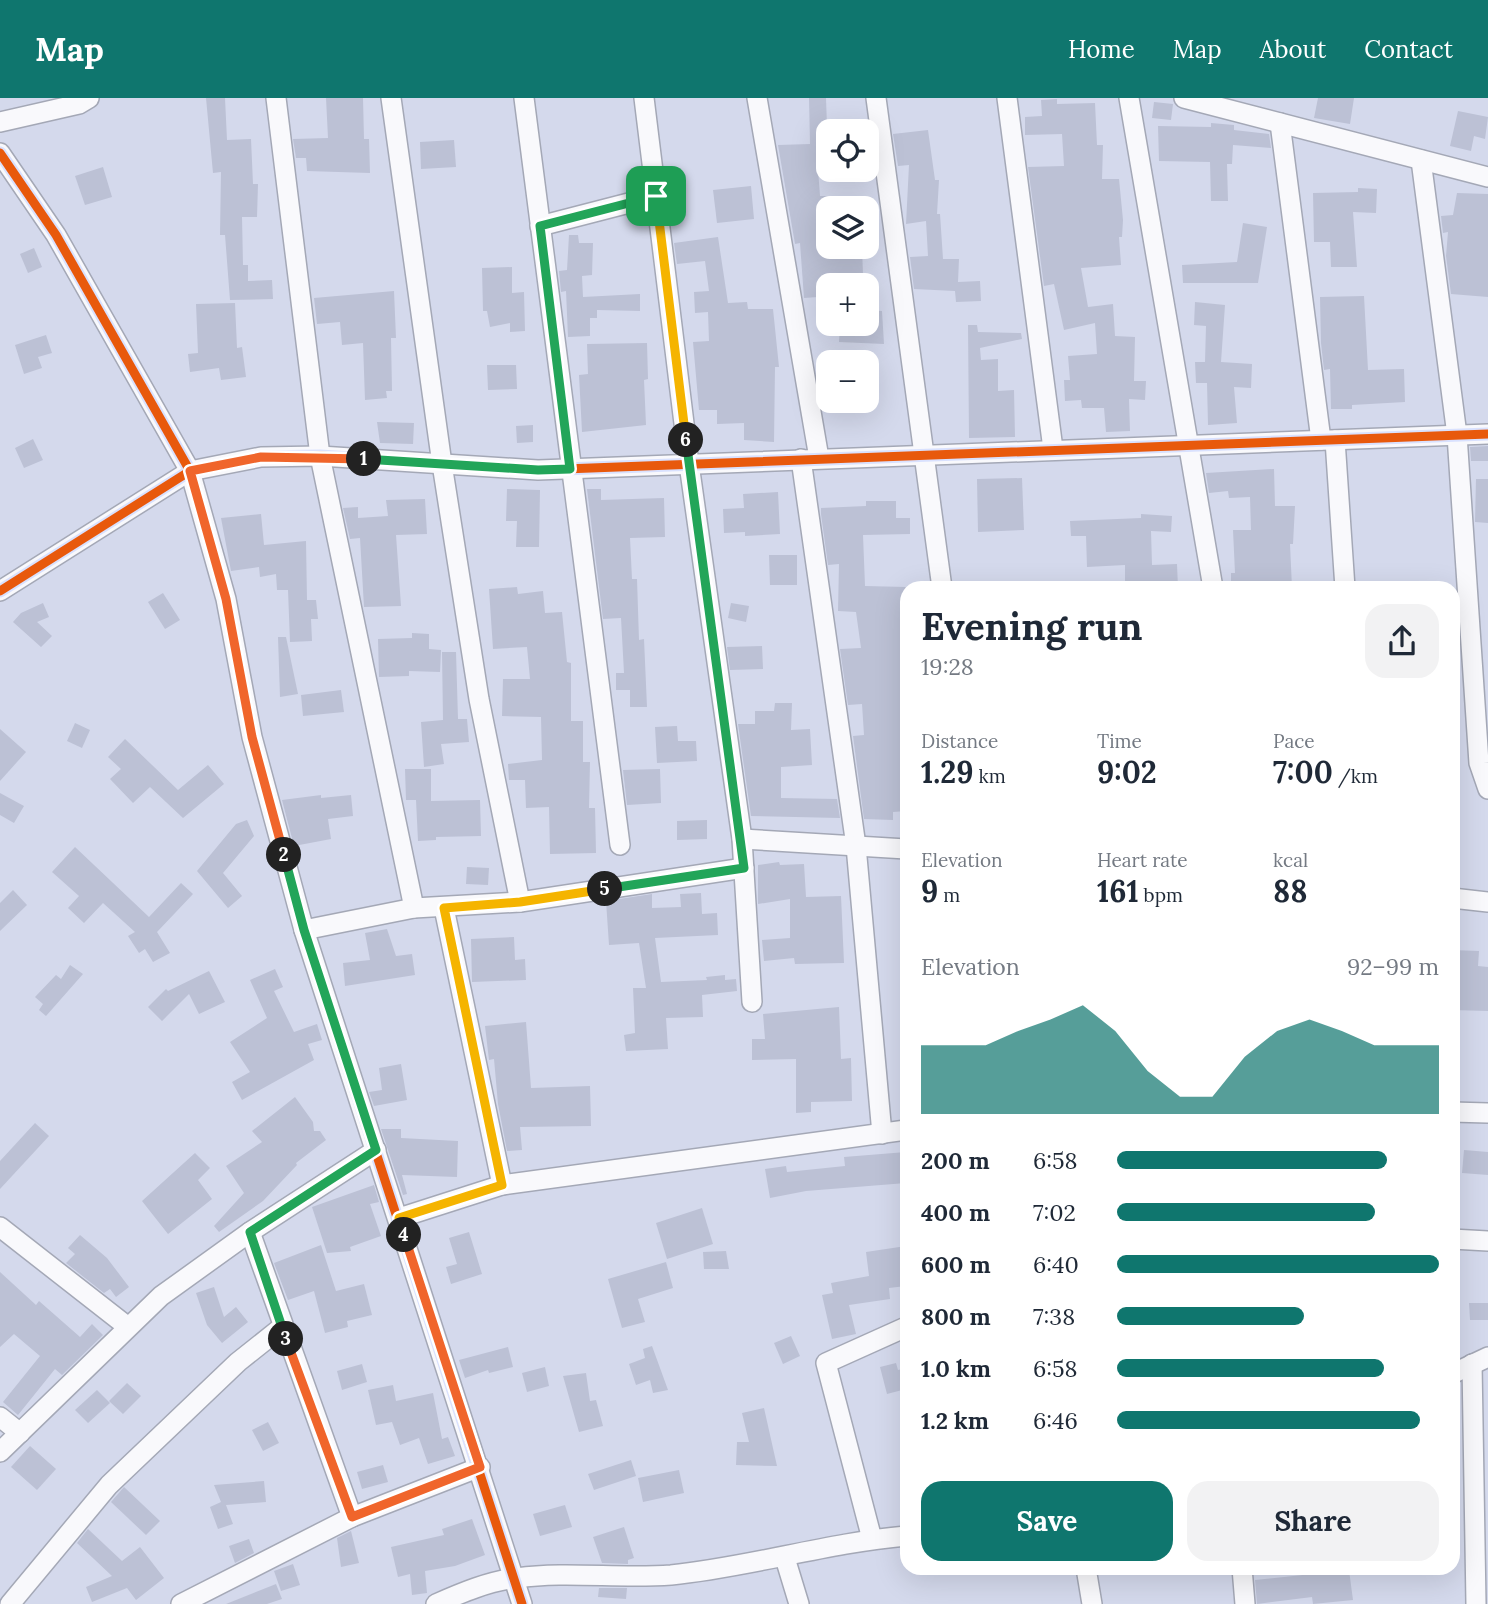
<!DOCTYPE html>
<html lang="en">
<head>
<meta charset="utf-8">
<style>
	body { margin:0; font-family:Lora,serif; background:#f2f2f3; color:#1f2937; height:100vh; display:flex; flex-direction:column; font-size:26px; white-space:nowrap }
	* { box-sizing:border-box; margin:0 }
	p { font-size:23px; color:#747a83 }
	.icon { flex:none; width:38px; height:38px; fill:none; stroke:currentColor; stroke-width:2; stroke-linecap:round; stroke-linejoin:round }
	.map { position:relative; flex:1; overflow:hidden }
	.sheet { position:absolute; left:900px; top:483px; width:560px; height:994px; display:flex; flex-direction:column; background:#fff; border-radius:21px; box-shadow:0 7px 28px #0002 }
	.sheet>* { flex:none }
	.tools { position:absolute; left:816px; top:21px; display:grid; gap:14px }
	.tools a { display:grid; place-items:center; width:63px; height:63px; border-radius:14px; background:#fff; box-shadow:0 7px 28px #0002; font-size:35px }
	.pin { position:absolute; display:grid; place-items:center; width:60px; height:60px; color:#fff; margin:-30px; border-radius:14px; box-shadow:0 4px 10px #0006 }
	.km { position:absolute; width:35px; height:35px; margin:-18px; border-radius:50%; background:#222; color:#fff; font-size:19px; line-height:35px; text-align:center }
	.round { display:grid; place-items:center; flex:none; width:74px; height:74px; border-radius:21px; background:#f2f2f3 }
	.headline { display:flex; align-items:center; justify-content:space-between; height:119px; padding:0 21px }
	h1 { font-size:38px; font-weight:800; line-height:52px }
	.metrics { display:grid; grid-template-columns:repeat(3,1fr); gap:10px; height:119px; padding:7px 21px }
	.metrics div { display:grid; align-content:center }
	.metrics b { font-size:30px; font-weight:800 }
	.metrics small { font-size:19px; font-weight:400 }
	.metrics p { font-size:19px }
	.chart { height:196px; padding:14px 21px }
	.chart p { display:flex; justify-content:space-between }
	.chart svg { width:100%; height:126px; margin-top:7px; fill:#0f766e; opacity:.7 }
	.cta { display:flex; gap:14px; margin-top:auto; padding:14px 21px }
	.cta a { flex:1; height:80px; border-radius:21px; background:#0f766e; color:#fff; font-size:28px; font-weight:800; line-height:80px; text-align:center }
	.cta a+a { background:#f2f2f3; color:#1f2937 }
	ul { padding:0 21px; list-style:none; font-size:23px }
	li { display:grid; grid-template-columns:112px 84px 1fr; align-items:center; height:52px }
	li i { height:18px; border-radius:9px; background:#0f766e }
	header { display:flex; align-items:center; gap:42px; box-sizing:border-box; height:98px; padding:0 35px; background:#0f766e; color:#fff }
	header strong { font-size:33px }
	nav { display:flex; gap:38px; margin-inline-start:auto; font-size:24px }
	.map>svg:first-child { display:block }
</style>
</head>
<body>
<header>
<strong>Map</strong>
<nav><a>Home</a><a>Map</a><a>About</a><a>Contact</a></nav>
</header>
<div class="map">
<svg width="1488" height="1506" viewBox="0 0 1488 1506">
	<rect width="100%" height="100%" fill="#d4d9ec"/>
	<g fill="#bcc1d5">
		<polygon points="206,0 225,0 227,42 251,41 253,86 258,86 257,119 242,119 243,167 248,167 248,183 272,182 273,201 230,202 225,137 220,137 221,74 213,75"/>
		<polygon points="326,0 363,0 364,41 369,41 370,75 307,73 306,60 296,60 293,41 328,40"/>
		<polygon points="809,0 826,0 828,57 817,58 820,98 828,98 828,149 862,149 863,177 849,178 851,187 818,187 818,199 804,200 800,145 795,146 778,47 810,46"/>
		<polygon points="1318,0 1354,0 1350,26 1314,20"/>
		<polygon points="1057,1 1057,6 1095,5 1097,47 1103,47 1102,81 1119,81 1123,122 1122,139 1119,139 1121,167 1081,170 1088,209 1113,206 1115,238 1135,239 1134,283 1146,283 1145,302 1129,301 1130,333 1106,334 1104,310 1082,310 1081,302 1065,303 1064,282 1070,282 1068,258 1097,256 1095,225 1064,232 1054,186 1044,188 1028,69 1064,68 1062,36 1025,37 1025,19 1042,18 1041,2"/>
		<polygon points="1154,4 1173,6 1171,22 1152,20"/>
		<polygon points="1458,13 1488,19 1485,41 1474,38 1471,53 1450,48"/>
		<polygon points="1211,25 1234,27 1234,32 1269,36 1271,50 1233,47 1232,66 1227,66 1228,103 1211,103 1210,64 1159,63 1158,28 1211,29"/>
		<polygon points="928,32 935,82 939,82 937,116 940,116 943,161 959,161 958,184 980,183 981,203 956,204 955,193 914,191 910,159 928,158 926,123 906,126 909,67 898,68 893,36"/>
		<polygon points="454,42 456,69 421,71 420,44"/>
		<polygon points="103,69 112,99 85,107 75,78"/>
		<polygon points="751,88 754,121 717,125 713,92"/>
		<polygon points="1358,90 1377,91 1376,115 1353,114 1357,169 1331,169 1330,144 1314,144 1313,95 1358,94"/>
		<polygon points="1457,95 1488,96 1488,199 1451,196 1446,158 1448,134 1443,135 1441,118 1453,117"/>
		<polygon points="1243,125 1267,129 1258,185 1183,185 1182,167 1237,164"/>
		<polygon points="569,137 578,137 579,145 593,145 592,177 582,178 583,199 640,196 640,213 597,212 597,220 590,220 590,238 568,239 566,193 561,194 559,173 567,172"/>
		<polygon points="718,139 728,205 747,204 748,211 773,211 779,269 775,269 774,344 744,342 744,325 717,326 717,312 699,312 693,244 709,243 708,214 695,215 694,194 709,193 705,163 677,166 674,145"/>
		<polygon points="34,150 42,169 28,175 20,156"/>
		<polygon points="512,169 512,195 524,194 525,233 510,234 510,225 490,229 487,213 483,213 482,170"/>
		<polygon points="394,193 396,240 391,240 392,293 386,293 387,300 365,302 363,245 342,247 340,224 317,226 314,200"/>
		<polygon points="1364,198 1368,272 1404,271 1405,304 1352,307 1352,311 1331,311 1330,271 1324,272 1321,245 1320,199"/>
		<polygon points="1195,204 1225,207 1221,264 1252,266 1251,290 1234,289 1237,325 1208,327 1207,285 1196,285 1195,264 1205,264 1206,228 1194,227"/>
		<polygon points="235,205 237,250 242,249 246,279 221,282 219,270 190,274 188,256 198,255 196,206"/>
		<polygon points="866,212 882,213 884,246 839,244 840,226 866,226"/>
		<polygon points="968,227 977,227 978,234 1021,235 1022,241 980,250 981,262 998,261 998,293 1014,292 1015,339 969,340"/>
		<polygon points="46,237 52,255 38,259 42,270 24,276 15,247"/>
		<polygon points="647,245 648,281 644,282 646,327 582,334 579,277 588,276 587,246"/>
		<polygon points="487,267 516,267 517,291 488,292"/>
		<polygon points="377,324 414,325 413,346 380,345"/>
		<polygon points="533,327 533,344 517,345 516,328"/>
		<polygon points="33,341 43,362 24,370 15,350"/>
		<polygon points="1488,348 1488,363 1471,363 1470,349"/>
		<polygon points="1274,371 1275,408 1295,408 1293,446 1290,446 1292,490 1231,490 1231,475 1235,475 1233,432 1251,432 1250,399 1229,400 1228,393 1209,395 1206,375"/>
		<polygon points="1022,380 1024,432 978,434 977,381"/>
		<polygon points="1476,381 1488,381 1488,425 1475,424"/>
		<polygon points="507,391 540,392 539,449 516,449 517,423 506,423"/>
		<polygon points="587,391 601,391 601,402 664,400 665,439 630,440 632,481 637,481 639,542 644,541 647,609 630,609 630,592 616,592 616,575 624,575 621,520 603,521"/>
		<polygon points="778,394 780,436 745,438 745,434 724,435 723,411 744,410 743,396"/>
		<polygon points="425,401 427,436 396,437 401,508 364,509 360,440 350,441 343,410 358,409 358,420 388,418 386,402"/>
		<polygon points="866,403 896,403 896,420 910,420 910,436 863,437 865,488 906,489 906,713 893,714 893,722 864,721 853,638 864,637 862,606 848,607 840,551 861,550 856,514 838,513 839,466 828,467 821,416 821,410 866,408"/>
		<polygon points="261,416 264,447 306,443 307,502 316,502 318,521 311,521 312,543 290,544 288,492 277,492 276,476 260,479 259,469 231,473 221,420"/>
		<polygon points="1141,416 1172,418 1171,434 1151,433 1152,467 1177,466 1178,490 1125,490 1125,467 1087,469 1086,438 1071,438 1070,423 1141,420"/>
		<polygon points="769,457 797,457 797,487 770,487"/>
		<polygon points="517,489 518,496 543,493 545,515 562,514 567,564 571,565 571,623 583,623 583,664 590,664 589,710 595,710 596,755 550,756 549,709 526,710 525,682 509,682 508,666 542,662 541,619 502,618 503,581 530,581 527,549 493,551 489,491"/>
		<polygon points="163,495 180,522 165,531 148,504"/>
		<polygon points="43,505 49,519 37,524 52,538 41,549 13,524 21,515"/>
		<polygon points="731,505 749,508 746,524 728,520"/>
		<polygon points="412,535 429,536 429,551 441,552 440,574 409,573 409,578 379,579 378,541 412,540"/>
		<polygon points="278,539 286,539 298,596 280,599"/>
		<polygon points="762,548 763,571 730,572 727,549"/>
		<polygon points="442,554 456,554 458,621 467,621 469,644 441,646 444,666 424,669 421,624 443,622"/>
		<polygon points="341,592 344,614 303,618 301,597"/>
		<polygon points="775,605 792,605 791,632 810,631 812,667 781,669 781,700 837,701 840,720 751,718 738,626 755,626 755,613 774,613"/>
		<polygon points="75,625 90,632 82,650 67,643"/>
		<polygon points="677,628 678,643 696,643 697,663 657,665 655,629"/>
		<polygon points="0,631 26,654 0,683"/>
		<polygon points="125,641 178,692 208,667 224,686 183,720 150,689 133,705 110,681 121,671 108,659"/>
		<polygon points="405,671 431,671 431,703 480,702 481,738 436,739 436,742 418,743 416,702 406,702"/>
		<polygon points="660,671 661,705 627,707 623,672"/>
		<polygon points="0,695 24,708 14,725 0,717"/>
		<polygon points="321,697 321,700 351,697 353,718 328,721 331,741 294,748 282,702"/>
		<polygon points="247,722 254,738 223,775 242,798 228,810 197,773 236,726"/>
		<polygon points="707,722 707,741 677,742 677,723"/>
		<polygon points="75,749 149,819 181,785 193,796 157,834 170,855 153,864 145,851 139,855 128,838 135,834 103,805 84,825 68,810 79,798 52,774"/>
		<polygon points="779,764 780,767 804,766 806,799 841,798 844,865 795,866 794,860 764,863 762,842 790,840 790,801 758,806 758,767"/>
		<polygon points="467,769 489,770 488,787 466,786"/>
		<polygon points="13,792 27,807 0,833 0,805"/>
		<polygon points="701,795 702,816 717,815 718,837 655,840 661,884 707,882 706,879 725,877 725,882 736,881 737,893 702,897 703,919 666,920 668,951 626,953 624,937 635,935 633,890 646,890 639,845 609,847 606,803 652,796 652,810 681,809 680,796"/>
		<polygon points="387,831 396,858 412,856 415,877 345,888 343,865 370,862 365,835"/>
		<polygon points="514,839 515,862 525,861 526,882 472,884 471,841"/>
		<polygon points="1452,852 1479,853 1478,868 1488,869 1488,913 1452,912"/>
		<polygon points="70,867 83,876 46,918 39,912 43,906 35,899 56,877 61,881"/>
		<polygon points="275,871 283,889 274,893 294,934 317,926 322,942 308,946 314,962 242,1002 232,984 250,974 230,944 267,920 250,882"/>
		<polygon points="209,873 225,904 199,916 189,896 162,923 148,909 166,891 168,893"/>
		<polygon points="839,909 841,961 851,960 852,1003 811,1004 811,1014 796,1015 796,961 752,962 752,941 765,941 763,916"/>
		<polygon points="526,924 531,990 590,988 591,1028 520,1029 522,1052 507,1053 498,1006 494,961 489,962 485,928"/>
		<polygon points="401,966 407,1002 374,1008 369,994 382,992 379,970"/>
		<polygon points="295,999 313,1024 314,1033 320,1033 326,1042 296,1065 297,1067 263,1103 219,1134 214,1128 244,1095 226,1068 262,1044 252,1033"/>
		<polygon points="35,1025 49,1038 0,1091 0,1063"/>
		<polygon points="381,1031 401,1031 401,1040 458,1043 457,1079 402,1077 407,1096 403,1097"/>
		<polygon points="1464,1052 1488,1054 1488,1077 1462,1075"/>
		<polygon points="906,1054 906,1085 806,1093 770,1100 765,1071 786,1068 787,1074 845,1068 844,1059"/>
		<polygon points="195,1055 210,1070 198,1082 212,1101 168,1136 142,1103"/>
		<polygon points="374,1087 379,1104 370,1106 381,1138 350,1149 351,1153 327,1155 312,1109"/>
		<polygon points="702,1110 713,1146 667,1161 656,1125"/>
		<polygon points="469,1134 482,1176 451,1186 446,1169 457,1166 449,1140"/>
		<polygon points="80,1137 107,1160 129,1189 116,1199 110,1191 104,1195 66,1165 75,1156 68,1150"/>
		<polygon points="321,1147 336,1193 364,1186 372,1217 347,1223 348,1229 325,1235 314,1193 288,1202 274,1165"/>
		<polygon points="906,1148 906,1188 889,1190 890,1201 849,1207 856,1236 832,1241 822,1197 833,1195 831,1185 869,1178 866,1154"/>
		<polygon points="726,1153 729,1171 704,1171 703,1154"/>
		<polygon points="666,1164 673,1190 638,1201 645,1224 622,1230 608,1181"/>
		<polygon points="0,1174 36,1207 39,1203 80,1239 92,1226 103,1237 62,1277 55,1271 18,1317 3,1304 40,1258 14,1236 0,1249"/>
		<polygon points="214,1189 224,1219 236,1209 248,1224 222,1245 207,1227 196,1195"/>
		<polygon points="1469,1205 1488,1205 1488,1222 1470,1222"/>
		<polygon points="791,1238 800,1258 783,1266 774,1245"/>
		<polygon points="652,1248 668,1292 653,1295 650,1282 636,1287 629,1266 645,1260 643,1251"/>
		<polygon points="508,1249 513,1269 489,1275 488,1272 465,1280 459,1262"/>
		<polygon points="896,1265 898,1272 906,1270 906,1291 887,1296 880,1269"/>
		<polygon points="362,1266 367,1284 342,1292 337,1273"/>
		<polygon points="545,1269 549,1288 527,1294 522,1275"/>
		<polygon points="586,1275 590,1303 596,1302 603,1328 579,1334 563,1278"/>
		<polygon points="127,1285 141,1298 123,1316 109,1303"/>
		<polygon points="393,1287 396,1303 433,1295 442,1341 448,1339 455,1358 428,1366 419,1340 400,1347 392,1324 376,1327 368,1292"/>
		<polygon points="97,1292 110,1305 88,1325 75,1312"/>
		<polygon points="764,1310 777,1368 736,1367 737,1344 749,1344 742,1315"/>
		<polygon points="268,1324 279,1345 263,1353 252,1332"/>
		<polygon points="30,1348 56,1371 37,1392 11,1369"/>
		<polygon points="631,1362 636,1378 594,1392 588,1376"/>
		<polygon points="383,1367 388,1384 362,1391 357,1374"/>
		<polygon points="679,1372 684,1395 643,1404 638,1380"/>
		<polygon points="264,1383 266,1404 226,1407 233,1426 218,1431 210,1409 221,1404 214,1387"/>
		<polygon points="124,1389 160,1423 146,1437 111,1404"/>
		<polygon points="565,1407 572,1429 540,1438 533,1416"/>
		<polygon points="472,1421 485,1457 455,1468 425,1473 427,1495 412,1497 410,1476 398,1479 391,1449 444,1437 442,1431"/>
		<polygon points="624,1429 634,1460 628,1462 628,1466 602,1465 593,1439"/>
		<polygon points="88,1431 122,1463 140,1449 164,1480 136,1502 127,1490 92,1504 86,1489 112,1478 77,1445"/>
		<polygon points="351,1433 359,1465 341,1469 337,1440"/>
		<polygon points="249,1441 254,1455 235,1465 229,1448"/>
		<polygon points="293,1466 300,1487 281,1493 274,1473"/>
		<polygon points="1349,1472 1353,1502 1313,1506 1312,1499 1257,1506 1255,1482"/>
		<polygon points="276,1486 282,1501 267,1506 226,1506"/>
		<polygon points="599,1490 627,1490 626,1501 598,1499"/>
	</g>
	<g fill="none" stroke-linecap="round" stroke-linejoin="round">
		<g stroke="#a4a8b6" stroke-width="22">
			<g id="minor">
				<polyline points="276,0 320,358 414,810"/>
				<polyline points="391,0 442,366 479,601 520,804"/>
				<polyline points="524,0 620,747"/>
				<polyline points="644,0 689,366 742,741 752,904"/>
				<polyline points="757,0 819,360"/>
				<polyline points="876,0 942,490"/>
				<polyline points="1007,0 1053,351"/>
				<polyline points="1129,0 1213,490"/>
				<polyline points="1184,0 1488,79"/>
				<polyline points="0,24 79,6 89,0"/>
				<polyline points="1280,25 1321,342"/>
				<polyline points="0,55 56,137 190,373 226,501 252,639 304,832 522,1506"/>
				<polyline points="1421,62 1457,337 1479,665 1488,691"/>
				<polyline points="540,128 656,98"/>
				<polyline points="1335,342 1345,490"/>
				<polyline points="801,361 856,748 882,1036"/>
				<polyline points="0,493 190,373 261,359 320,358 538,372 1488,336"/>
				<polyline points="742,741 906,751"/>
				<polyline points="1452,800 1488,804"/>
				<polyline points="444,810 502,1087"/>
				<polyline points="304,832 414,810 520,804 744,770"/>
				<polyline points="1452,1014 1488,1015"/>
				<polyline points="399,1120 502,1087 906,1032"/>
				<polyline points="0,1129 128,1229"/>
				<polyline points="250,1134 352,1419"/>
				<polyline points="1452,1141 1488,1143"/>
				<polyline points="1472,1266 1476,1506"/>
				<polyline points="1452,1276 1488,1259"/>
				<polyline points="0,1319 20,1335"/>
				<polyline points="0,1354 161,1198 250,1134 376,1052"/>
				<polyline points="872,1441 826,1265 906,1229"/>
				<polyline points="785,1460 799,1506"/>
				<polyline points="1086,1470 1092,1506"/>
				<polyline points="1242,1470 1245,1506"/>
				<polyline points="10,1506 109,1387 238,1264 282,1229"/>
				<polyline points="181,1506 352,1419 480,1369"/>
				<path d="M436,1506C461,1495 489,1483 517,1480C567,1473 620,1481 671,1477C750,1469 827,1445 906,1438"/>
			</g>
		</g>
		<use href="#minor" stroke="#f9f9fc" stroke-width="19"/>
		<g stroke="#d9e1fe" stroke-width="13">
			<g id="cycleway">
				<polyline points="0,55 56,137 190,373 226,501 252,639 304,832 522,1506"/>
				<polyline points="0,493 190,373 261,359 320,358 538,372 1488,336"/>
			</g>
		</g>
		<use href="#cycleway" stroke="#e8590c" stroke-width="9"/>
	</g>
	<g fill="none" stroke-linecap="round" stroke-linejoin="round">
		<g stroke="#fff" stroke-width="14">
			<polyline id="split-1" points="364,361 538,372 570,371 540,128 656,98"/>
		</g>
		<g stroke="#fff" stroke-width="14">
			<polyline id="split-2" points="284,757 252,639 226,501 190,373 261,359 364,361"/>
		</g>
		<g stroke="#fff" stroke-width="14">
			<polyline id="split-3" points="284,757 304,832 376,1052 250,1134 286,1241"/>
		</g>
		<g stroke="#fff" stroke-width="14">
			<polyline id="split-4" points="286,1241 352,1419 480,1369 404,1137"/>
		</g>
		<g stroke="#fff" stroke-width="14">
			<polyline id="split-5" points="404,1137 399,1120 502,1087 444,810 520,804 605,791"/>
		</g>
		<g stroke="#fff" stroke-width="14">
			<polyline id="split-6" points="605,791 744,770 686,342"/>
		</g>
		<g stroke="#fff" stroke-width="14">
			<polyline id="split-7" points="656,98 686,342"/>
		</g>
		<use href="#split-1" stroke="#22a559" stroke-width="9"/>
		<use href="#split-2" stroke="#f0652b" stroke-width="9"/>
		<use href="#split-3" stroke="#22a559" stroke-width="9"/>
		<use href="#split-4" stroke="#f0652b" stroke-width="9"/>
		<use href="#split-5" stroke="#f5b400" stroke-width="9"/>
		<use href="#split-6" stroke="#22a559" stroke-width="9"/>
		<use href="#split-7" stroke="#f5b400" stroke-width="9"/>
	</g>
</svg>
<div class="tools">
<a><svg class="icon" aria-label="locate" viewBox="0 0 24 24"><circle cx="12" cy="12" r="6"/><path d="M12 2v4M12 18v4M2 12h4M18 12h4"/></svg></a>
<a><svg class="icon" aria-label="layers" viewBox="0 0 24 24"><path d="M12 4l9 5-9 5-9-5zM3 14l9 5 9-5"/></svg></a>
<a>+</a>
<a>−</a>
</div>
<div class="pin" style="left:656px;top:98px;background:#1e9e55"><svg class="icon" aria-label="arrive" viewBox="0 0 24 24"><path d="M6 21V4h12l-3 4 3 4H6"/></svg></div>
<b class="km" style="left:364px;top:361px">1</b>
<b class="km" style="left:284px;top:757px">2</b>
<b class="km" style="left:286px;top:1241px">3</b>
<b class="km" style="left:404px;top:1137px">4</b>
<b class="km" style="left:605px;top:791px">5</b>
<b class="km" style="left:686px;top:342px">6</b>
<section class="sheet">
<div class="headline"><div><h1>Evening run</h1><p>19:28</p></div><a class="round"><svg class="icon" aria-label="share" viewBox="0 0 24 24"><path d="M12 15V3M7 8l5-5 5 5M5 13v7h14v-7"/></svg></a></div>
<div class="metrics">
<div><p>Distance</p><b>1.29<small> km</small></b></div>
<div><p>Time</p><b>9:02</b></div>
<div><p>Pace</p><b>7:00<small> /km</small></b></div>
</div>
<div class="metrics">
<div><p>Elevation</p><b>9<small> m</small></b></div>
<div><p>Heart rate</p><b>161<small> bpm</small></b></div>
<div><p>kcal</p><b>88</b></div>
</div>
<div class="chart"><p><span>Elevation</span>92–99 m</p>
<svg viewBox="0 0 160 44" preserveAspectRatio="none"><path d="M0 44V20L10 20L20 20L30 15L40 11L50 6L60 15L70 29L80 38L90 38L100 24L110 15L120 11L130 15L140 20L150 20L160 20V44z"/></svg>
</div>
<ul>
<li><b>200 m</b>6:58<i style="width:84%"></i></li>
<li><b>400 m</b>7:02<i style="width:80%"></i></li>
<li><b>600 m</b>6:40<i style="width:100%"></i></li>
<li><b>800 m</b>7:38<i style="width:58%"></i></li>
<li><b>1.0 km</b>6:58<i style="width:83%"></i></li>
<li><b>1.2 km</b>6:46<i style="width:94%"></i></li>
</ul>
<div class="cta"><a>Save</a><a>Share</a></div>
</section>
</div>
</body>
</html>
